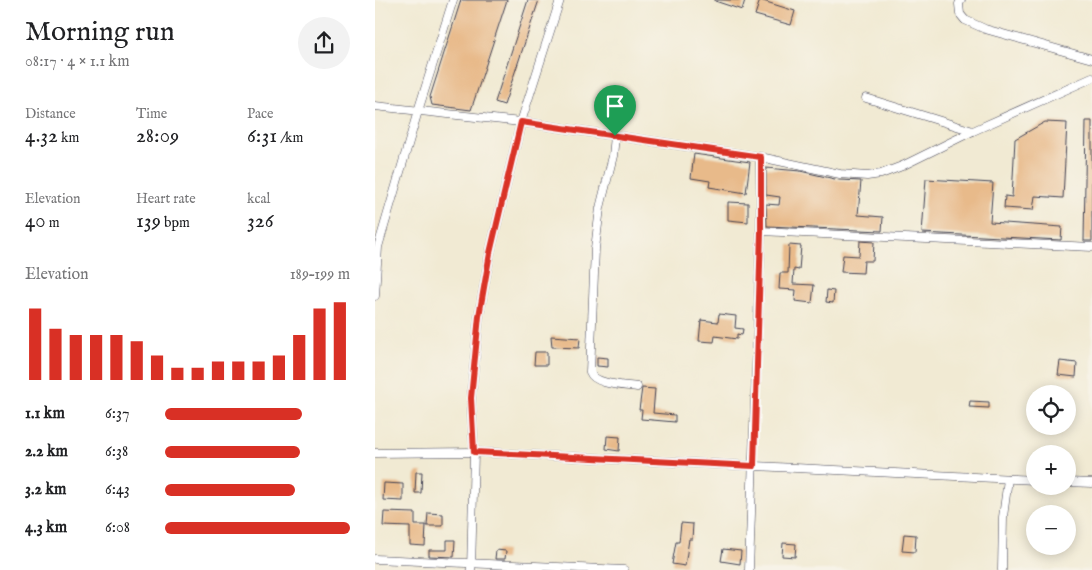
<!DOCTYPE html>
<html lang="en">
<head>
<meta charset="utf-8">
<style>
	body { margin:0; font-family:"IM FELL English",serif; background:#f2f2f2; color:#202124; height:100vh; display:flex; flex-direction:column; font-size:19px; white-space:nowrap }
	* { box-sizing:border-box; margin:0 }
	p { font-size:16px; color:#757577 }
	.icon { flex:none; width:28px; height:28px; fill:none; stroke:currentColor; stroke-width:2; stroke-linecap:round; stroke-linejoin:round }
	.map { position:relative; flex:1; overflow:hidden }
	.details { display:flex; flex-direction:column; background:#fff; width:375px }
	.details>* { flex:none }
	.tools { position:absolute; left:651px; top:385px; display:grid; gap:10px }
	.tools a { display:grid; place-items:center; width:50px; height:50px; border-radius:50%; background:#fff; box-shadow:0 2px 12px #0003; font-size:25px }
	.pin { position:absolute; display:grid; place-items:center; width:42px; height:42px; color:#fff; margin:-51px -21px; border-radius:50% 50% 50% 0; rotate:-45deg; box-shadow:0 0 5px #0007 }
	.pin .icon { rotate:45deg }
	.round { display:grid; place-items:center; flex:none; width:52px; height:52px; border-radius:26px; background:#f2f2f2 }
	.headline { display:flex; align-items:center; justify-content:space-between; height:85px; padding:0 25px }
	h1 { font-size:28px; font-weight:600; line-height:38px }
	.stats { display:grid; grid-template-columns:repeat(3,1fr); gap:8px; height:85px; padding:5px 25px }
	.stats div { display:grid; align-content:center }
	.stats b { font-size:21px; font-weight:600 }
	.stats small { font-size:14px; font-weight:400 }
	.stats p { font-size:14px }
	.chart { height:140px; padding:10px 25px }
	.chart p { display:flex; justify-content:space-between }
	.chart svg { width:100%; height:90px; margin-top:5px; stroke:#d93025; stroke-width:6 }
	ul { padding:0 25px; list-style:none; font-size:16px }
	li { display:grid; grid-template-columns:80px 60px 1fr; align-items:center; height:38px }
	li i { height:12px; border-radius:6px; background:#d93025 }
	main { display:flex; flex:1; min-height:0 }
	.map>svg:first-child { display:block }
</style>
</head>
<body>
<main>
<section class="details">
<div class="headline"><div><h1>Morning run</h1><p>08:17 · 4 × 1.1 km</p></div><a class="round"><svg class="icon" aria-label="share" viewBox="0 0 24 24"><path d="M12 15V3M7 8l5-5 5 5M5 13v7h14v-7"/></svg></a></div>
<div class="stats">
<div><p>Distance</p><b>4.32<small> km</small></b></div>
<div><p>Time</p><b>28:09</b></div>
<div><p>Pace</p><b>6:31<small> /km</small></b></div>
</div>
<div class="stats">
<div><p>Elevation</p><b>40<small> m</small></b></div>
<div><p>Heart rate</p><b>139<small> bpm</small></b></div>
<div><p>kcal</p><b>326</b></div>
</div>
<div class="chart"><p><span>Elevation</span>189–199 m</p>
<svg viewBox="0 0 160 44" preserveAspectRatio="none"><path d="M5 44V9M15 44V19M25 44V22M35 44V22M45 44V22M55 44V25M65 44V32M75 44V38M85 44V38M95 44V35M105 44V35M115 44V35M125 44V32M135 44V22M145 44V9M155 44V6"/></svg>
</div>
<ul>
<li><b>1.1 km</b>6:37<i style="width:74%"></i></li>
<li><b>2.2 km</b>6:38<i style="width:73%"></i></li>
<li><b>3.2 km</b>6:43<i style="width:70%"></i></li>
<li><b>4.3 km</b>6:08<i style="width:100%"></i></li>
</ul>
</section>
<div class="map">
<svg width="717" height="570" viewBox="0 0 717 570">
	<rect width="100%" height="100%" fill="#f7f3e8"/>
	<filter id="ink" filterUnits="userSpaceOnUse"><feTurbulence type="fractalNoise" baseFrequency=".02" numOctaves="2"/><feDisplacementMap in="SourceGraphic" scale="10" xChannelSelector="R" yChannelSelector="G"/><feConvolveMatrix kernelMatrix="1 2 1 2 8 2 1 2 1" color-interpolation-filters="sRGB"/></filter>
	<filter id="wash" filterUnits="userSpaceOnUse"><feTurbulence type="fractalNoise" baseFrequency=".0096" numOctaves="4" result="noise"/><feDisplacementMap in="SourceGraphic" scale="20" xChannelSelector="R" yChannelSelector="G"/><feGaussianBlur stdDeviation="1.12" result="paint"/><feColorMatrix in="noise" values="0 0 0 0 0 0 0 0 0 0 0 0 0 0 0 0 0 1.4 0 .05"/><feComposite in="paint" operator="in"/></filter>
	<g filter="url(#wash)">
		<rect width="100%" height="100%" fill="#f1ead3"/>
		<g id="blocks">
			<g fill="#e8ba8a">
				<polygon points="86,0 132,0 96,110 57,105 55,97"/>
				<polygon points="153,0 164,0 129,105 120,102"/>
				<polygon points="340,0 370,0 367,10 340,1"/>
				<polygon points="385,0 420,11 416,25 380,15"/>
				<polygon points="711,121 717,121 717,241 709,241"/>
				<polygon points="670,122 692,123 688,198 660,196 658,210 629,208 630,196 637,197 640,139"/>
				<polygon points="319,154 375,162 371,193 334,187 335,181 316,178"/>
				<polygon points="391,168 425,171 464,180 486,181 483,215 508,217 507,231 392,226 391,204 404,205 405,197 391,195"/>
				<polygon points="551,179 618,183 615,222 687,227 686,240 547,233"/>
				<polygon points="353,202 373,203 373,222 353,220"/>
				<polygon points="485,241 499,242 498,261 489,261 488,273 466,272 468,255 484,256"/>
				<polygon points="414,245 426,246 424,270 419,269 418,284 439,285 437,303 420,301 421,290 404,289 405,273 413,273"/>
				<polygon points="452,290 459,291 458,303 451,302"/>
				<polygon points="344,314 361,316 360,328 368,329 367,335 362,334 362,339 340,336 339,342 324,341 326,320 343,322"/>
				<polygon points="176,336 205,338 204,348 177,347"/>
				<polygon points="160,352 172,352 172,365 159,365"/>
				<polygon points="222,357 233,358 233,367 222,366"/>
				<polygon points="685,361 702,363 701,377 683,375"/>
				<polygon points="267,388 280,389 278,413 300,415 300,422 266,419 267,410 264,410"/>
				<polygon points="595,401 614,402 614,408 594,407"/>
				<polygon points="232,436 245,437 244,451 231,449"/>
				<polygon points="41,472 47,472 46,493 40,493"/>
				<polygon points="9,483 28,484 28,501 8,500"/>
				<polygon points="9,512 40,513 40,525 51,525 50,546 35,545 35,527 8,526"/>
				<polygon points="53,513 68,514 68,526 52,526"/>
				<polygon points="306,523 318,524 317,539 314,539 310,566 297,564 301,542 304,542"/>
				<polygon points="529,534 541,535 540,552 527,551"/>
				<polygon points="72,540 80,540 79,557 54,556 54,550 72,550"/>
				<polygon points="408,543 421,544 420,557 407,556"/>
				<polygon points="348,549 366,551 365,564 346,561"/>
				<polygon points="121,550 131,551 130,559 120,559"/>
			</g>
		</g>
	</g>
	<g filter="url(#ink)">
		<use href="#blocks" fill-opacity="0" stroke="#414052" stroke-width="1"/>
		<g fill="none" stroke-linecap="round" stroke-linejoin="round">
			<g stroke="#414052" stroke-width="9">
				<g id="minor">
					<polyline points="586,0 584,4 585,14 590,20 610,29 717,59"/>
					<polyline points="491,98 598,131"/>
					<polyline points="0,106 146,122 385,157 465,174 492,176 506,174 527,166 598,131 717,78"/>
					<path d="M240,136L238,156L225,208L220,249L215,372C220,385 249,385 262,387"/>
					<polyline points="386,231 717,247"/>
					<polyline points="0,296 3,247 43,111 78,0"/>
					<polyline points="0,453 99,452 660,480"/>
					<polyline points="692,482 717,483"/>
					<polyline points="0,559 249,570"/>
					<polyline points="96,570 99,452 96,398 104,316 115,253 146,122 185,0"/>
					<polyline points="374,570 386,231 385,157"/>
					<polyline points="627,570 628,517 633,479"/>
				</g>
			</g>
			<use href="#minor" stroke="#fff" stroke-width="8"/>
		</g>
	</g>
	<g fill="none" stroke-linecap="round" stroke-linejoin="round" filter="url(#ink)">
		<g stroke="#fff" stroke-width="10">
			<polygon id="route" points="146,122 386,157 386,231 379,466 99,452 96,398 104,316 115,253"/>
		</g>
		<use href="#route" stroke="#d93025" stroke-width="6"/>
	</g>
</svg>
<div class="tools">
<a><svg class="icon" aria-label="locate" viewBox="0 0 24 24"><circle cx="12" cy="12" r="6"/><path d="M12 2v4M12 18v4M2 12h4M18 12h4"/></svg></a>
<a>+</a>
<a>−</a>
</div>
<div class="pin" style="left:240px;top:136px;background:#1e9e55"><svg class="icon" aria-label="arrive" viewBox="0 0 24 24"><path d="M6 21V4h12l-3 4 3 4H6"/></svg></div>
</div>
</main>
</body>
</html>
